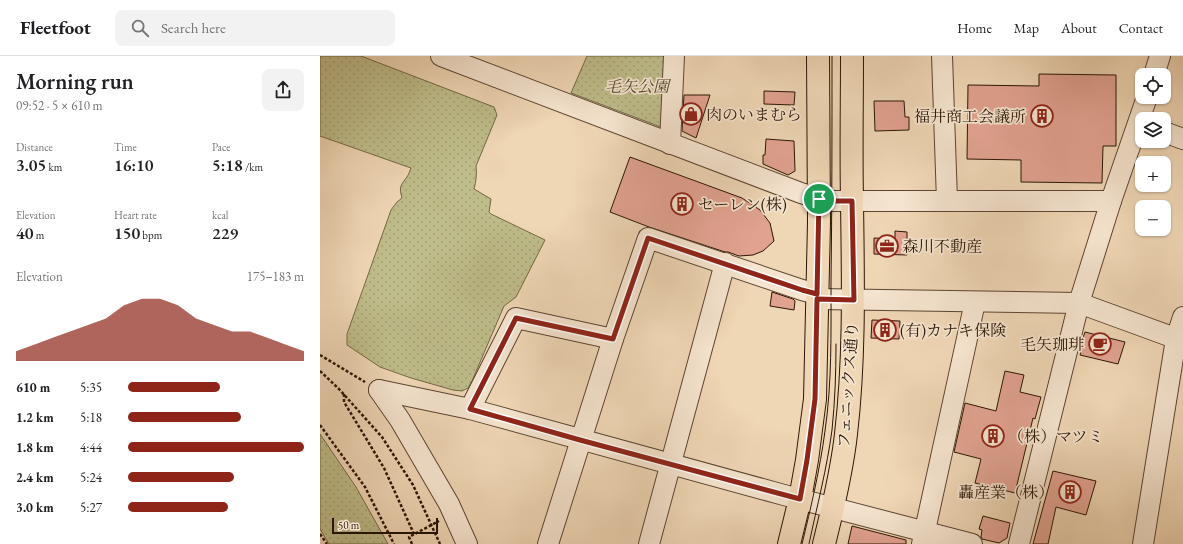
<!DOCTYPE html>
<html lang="en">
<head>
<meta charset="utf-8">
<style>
	body { margin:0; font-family:"EB Garamond","Noto Serif JP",serif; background:#f2f2f2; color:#202124; height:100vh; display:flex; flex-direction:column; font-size:15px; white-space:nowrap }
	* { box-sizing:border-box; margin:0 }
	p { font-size:13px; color:#757577 }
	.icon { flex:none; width:22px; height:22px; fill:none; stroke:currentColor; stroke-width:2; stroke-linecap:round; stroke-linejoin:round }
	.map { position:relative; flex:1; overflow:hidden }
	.side { display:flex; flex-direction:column; background:#fff; width:320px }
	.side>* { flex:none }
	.fabs { position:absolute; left:815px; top:12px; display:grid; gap:8px }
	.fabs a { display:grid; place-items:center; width:36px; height:36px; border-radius:8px; background:#fff; box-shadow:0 1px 3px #0004; font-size:20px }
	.scale { position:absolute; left:12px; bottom:10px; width:106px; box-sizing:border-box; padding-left:4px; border:2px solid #2b1503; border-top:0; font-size:11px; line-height:14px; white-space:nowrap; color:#2b1503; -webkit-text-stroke:3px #f5e4cf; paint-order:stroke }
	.pin { position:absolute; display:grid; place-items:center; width:34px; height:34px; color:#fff; margin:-17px; border:2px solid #fff; border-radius:50%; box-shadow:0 1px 4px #0007 }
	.round { display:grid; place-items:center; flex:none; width:42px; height:42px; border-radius:8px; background:#f2f2f2 }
	.head { display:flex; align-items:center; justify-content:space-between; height:68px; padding:0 16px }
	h1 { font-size:22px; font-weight:600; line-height:30px }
	.metrics { display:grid; grid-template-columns:repeat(3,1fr); gap:6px; height:68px; padding:4px 16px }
	.metrics div { display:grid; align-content:center }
	.metrics b { font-size:17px; font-weight:600 }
	.metrics small { font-size:11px; font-weight:400 }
	.metrics p { font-size:11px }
	.chart { height:112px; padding:8px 16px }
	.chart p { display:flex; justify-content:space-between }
	.chart svg { width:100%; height:72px; margin-top:4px; fill:#8f2418; opacity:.7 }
	ul { padding:0 16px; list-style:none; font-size:13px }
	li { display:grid; grid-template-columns:64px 48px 1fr; align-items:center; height:30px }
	li i { height:10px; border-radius:5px; background:#8f2418 }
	header { display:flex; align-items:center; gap:24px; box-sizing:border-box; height:56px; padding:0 20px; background:#fff; border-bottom:1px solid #e0e0e0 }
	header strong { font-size:19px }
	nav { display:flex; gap:22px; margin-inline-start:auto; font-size:14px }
	.search { width:280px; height:36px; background:#f2f2f2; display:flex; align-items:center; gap:10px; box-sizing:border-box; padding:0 14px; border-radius:8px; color:#757577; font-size:15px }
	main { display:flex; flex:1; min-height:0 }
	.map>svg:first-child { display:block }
</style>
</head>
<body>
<header>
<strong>Fleetfoot</strong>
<div class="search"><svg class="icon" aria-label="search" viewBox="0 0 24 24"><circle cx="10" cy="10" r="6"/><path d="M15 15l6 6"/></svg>Search here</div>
<nav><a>Home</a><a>Map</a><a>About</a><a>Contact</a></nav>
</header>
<main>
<section class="side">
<div class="head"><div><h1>Morning run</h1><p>09:52 · 5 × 610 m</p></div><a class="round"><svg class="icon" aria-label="share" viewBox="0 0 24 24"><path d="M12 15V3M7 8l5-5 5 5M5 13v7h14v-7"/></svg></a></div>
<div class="metrics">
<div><p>Distance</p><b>3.05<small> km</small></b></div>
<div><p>Time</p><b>16:10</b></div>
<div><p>Pace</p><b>5:18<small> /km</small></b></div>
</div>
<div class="metrics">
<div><p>Elevation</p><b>40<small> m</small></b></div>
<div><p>Heart rate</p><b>150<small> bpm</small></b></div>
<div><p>kcal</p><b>229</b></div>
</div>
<div class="chart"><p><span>Elevation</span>175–183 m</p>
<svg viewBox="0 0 160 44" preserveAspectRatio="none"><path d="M0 44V38L10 34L20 30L30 26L40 22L50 18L60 10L70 6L80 6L90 10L100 18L110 22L120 26L130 26L140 30L150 34L160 38V44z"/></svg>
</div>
<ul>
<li><b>610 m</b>5:35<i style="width:52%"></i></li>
<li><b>1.2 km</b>5:18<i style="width:64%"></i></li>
<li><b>1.8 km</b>4:44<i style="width:100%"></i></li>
<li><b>2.4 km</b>5:24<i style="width:60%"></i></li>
<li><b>3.0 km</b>5:27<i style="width:57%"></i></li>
</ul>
</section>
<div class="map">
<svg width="863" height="488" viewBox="0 0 863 488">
	<defs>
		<pattern id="green-dots" width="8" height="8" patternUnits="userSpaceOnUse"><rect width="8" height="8" fill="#bebc8a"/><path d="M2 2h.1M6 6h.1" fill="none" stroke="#a3a175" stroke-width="1.8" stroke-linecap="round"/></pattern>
	</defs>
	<rect width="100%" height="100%" fill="#efd6b5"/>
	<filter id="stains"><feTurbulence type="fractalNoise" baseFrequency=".005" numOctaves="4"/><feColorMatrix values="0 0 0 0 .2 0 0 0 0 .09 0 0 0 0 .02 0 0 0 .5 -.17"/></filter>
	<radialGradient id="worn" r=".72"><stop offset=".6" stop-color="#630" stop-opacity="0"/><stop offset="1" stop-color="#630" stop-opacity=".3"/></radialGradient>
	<g fill="url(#green-dots)" stroke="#746846">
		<path d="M0,0H41L174,51L177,59L156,110C157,118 156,126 154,133L171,143L169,156L171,158L225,184L196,241L184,250L152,325L148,332L142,335L133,334L91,322L60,311L27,289V278L71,154L77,146L82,142C79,131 80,130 87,121C89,118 90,114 91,112L0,80Z"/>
		<polygon points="267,0 348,0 346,73 251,37"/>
		<polygon points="0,378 36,431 68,488 9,488 0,473"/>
	</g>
	<g fill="#e1a290" stroke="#2b1503">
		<polygon points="719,18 796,19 796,90 783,90 782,127 701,126 701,104 647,103 648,29 719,30"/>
		<polygon points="444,35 475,36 474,49 444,48"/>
		<polygon points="364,39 390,39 376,82 362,75"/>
		<polygon points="554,45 584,45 585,61 589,61 589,74 555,75"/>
		<polygon points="446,83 474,85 475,115 468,119 443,108 443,99 445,99"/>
		<polygon points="310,101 422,142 440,154 450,167 454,185 443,195 433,199 419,200 408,196 405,196 329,171 290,156"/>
		<polygon points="575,175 587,176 587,199 554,198 554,182 575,183"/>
		<polygon points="452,236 473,243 475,245 474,254 450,250"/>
		<polygon points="552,264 580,265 579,283 551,282"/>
		<polygon points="765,276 805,286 798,308 760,299 763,288 761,287"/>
		<polygon points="685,315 704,319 700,336 721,341 715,363 713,362 695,437 655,427 661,403 634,396 645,347 676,355"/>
		<polygon points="733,415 776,425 766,459 736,451 728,488 713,488"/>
		<polygon points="663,460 690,467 687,482 679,487 662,483 661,481 662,474 659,473"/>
		<polygon points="532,470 586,484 586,488 528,488"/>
	</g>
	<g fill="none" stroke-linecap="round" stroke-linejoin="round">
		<g stroke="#5c4530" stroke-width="22">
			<g id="minor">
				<polyline points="121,0 481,137 507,145 791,145"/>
				<polyline points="622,0 627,145"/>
				<polyline points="834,19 840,0"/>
				<polyline points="844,76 863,83"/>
				<polyline points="350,88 354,0"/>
				<polyline points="497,243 759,247 863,285"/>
				<polyline points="59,334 150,353 464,439 652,488"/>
				<polyline points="59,334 80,364 129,448 147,488"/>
				<polyline points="150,353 196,262 293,283"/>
				<polyline points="228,488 293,283 328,182 482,234 497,238"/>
				<polyline points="329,488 405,207"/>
				<polyline points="602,488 655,246"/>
				<polyline points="699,488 759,247 791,145 827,41"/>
				<polyline points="823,488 856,283 863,261"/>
			</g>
		</g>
		<g stroke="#2b1503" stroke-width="24">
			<g id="major">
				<polyline points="469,488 480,443 487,404 495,343 499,166 498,0"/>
				<path d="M504,488C513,452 522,415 526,378C535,301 533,223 532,145C531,97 532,48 532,0"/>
			</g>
		</g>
		<g stroke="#2b1503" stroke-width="2.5" stroke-dasharray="3 2" stroke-linecap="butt">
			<polyline points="0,299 45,326"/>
			<polyline points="0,315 19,333 62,381 93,429 120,488"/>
			<polyline points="24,338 24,346 64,412 94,478"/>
			<polyline points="0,369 45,431 74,488"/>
			<polyline points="0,478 7,488"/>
			<polyline points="92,488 89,481 119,465"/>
		</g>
		<use href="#minor" stroke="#f5e4cf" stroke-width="20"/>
		<use href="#major" stroke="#efd6b5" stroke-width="22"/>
		<g stroke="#2b1503" stroke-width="1">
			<path d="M482,488C491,451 500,413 505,375C512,327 511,276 511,227C512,151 512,76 512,0"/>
			<path d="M489,488C497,450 507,412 512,374C515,345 516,317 516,288"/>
		</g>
	</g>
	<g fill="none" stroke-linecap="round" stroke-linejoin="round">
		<g stroke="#fff" stroke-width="8">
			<polygon id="route" points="499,143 507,145 532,145 534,244 497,243 495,343 487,404 480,443 260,384 150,353 196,262 293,283 328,182 482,234 497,238"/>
		</g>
		<use href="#route" stroke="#8f2418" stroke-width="5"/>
	</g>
	<defs>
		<g id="shop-ring" transform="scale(1.15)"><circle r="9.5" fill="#f5e4cf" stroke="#8f2418" stroke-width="1.5"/><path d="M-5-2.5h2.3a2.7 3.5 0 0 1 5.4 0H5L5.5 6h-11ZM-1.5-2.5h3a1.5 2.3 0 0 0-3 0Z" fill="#8f2418"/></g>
		<g id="building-ring" transform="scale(1.15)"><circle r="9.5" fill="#f5e4cf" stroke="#8f2418" stroke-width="1.5"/><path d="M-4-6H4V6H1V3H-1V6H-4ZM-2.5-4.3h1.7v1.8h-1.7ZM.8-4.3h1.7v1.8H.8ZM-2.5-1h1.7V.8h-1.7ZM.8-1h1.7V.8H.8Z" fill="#8f2418"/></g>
		<g id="office-ring" transform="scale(1.15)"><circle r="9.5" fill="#f5e4cf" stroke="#8f2418" stroke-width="1.5"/><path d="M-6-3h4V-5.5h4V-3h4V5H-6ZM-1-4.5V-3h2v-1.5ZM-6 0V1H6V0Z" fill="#8f2418"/></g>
		<g id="cafe-ring" transform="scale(1.15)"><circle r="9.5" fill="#f5e4cf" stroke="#8f2418" stroke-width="1.5"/><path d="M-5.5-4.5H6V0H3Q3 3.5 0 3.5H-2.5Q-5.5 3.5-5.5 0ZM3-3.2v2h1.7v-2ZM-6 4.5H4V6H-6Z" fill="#8f2418"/></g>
	</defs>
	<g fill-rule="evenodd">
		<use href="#shop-ring" x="371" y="58"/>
		<use href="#building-ring" x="722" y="60"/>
		<use href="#building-ring" x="362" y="148"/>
		<use href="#office-ring" x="567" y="190"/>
		<use href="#building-ring" x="565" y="274"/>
		<use href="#cafe-ring" x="780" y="288"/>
		<use href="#building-ring" x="673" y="380"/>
		<use href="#building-ring" x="750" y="436"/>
	</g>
	<g text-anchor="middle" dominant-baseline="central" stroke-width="3.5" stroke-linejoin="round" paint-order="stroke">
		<g font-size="16" font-style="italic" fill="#57472c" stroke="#f5e4cf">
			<text x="317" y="30">毛矢公園</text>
		</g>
		<g font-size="16" fill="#2b1503" stroke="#f5e4cf" text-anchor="start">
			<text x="386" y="58">肉のいまむら</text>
			<text x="706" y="60" text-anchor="end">福井商工会議所</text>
			<text x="378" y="148">セーレン(株)</text>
			<text x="582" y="190">森川不動産</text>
			<text x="580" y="274">(有)カナキ保険</text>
			<text x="764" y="288" text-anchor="end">毛矢珈琲</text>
			<text x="688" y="380">（株）マツミ</text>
			<text x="734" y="436" text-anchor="end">轟産業（株）</text>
		</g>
		<g font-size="16" fill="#2b1503" stroke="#f5e4cf">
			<text transform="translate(528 329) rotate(-86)">フェニックス通り</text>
		</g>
	</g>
	<rect width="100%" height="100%" filter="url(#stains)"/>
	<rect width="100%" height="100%" fill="url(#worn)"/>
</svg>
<div class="fabs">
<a><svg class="icon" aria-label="locate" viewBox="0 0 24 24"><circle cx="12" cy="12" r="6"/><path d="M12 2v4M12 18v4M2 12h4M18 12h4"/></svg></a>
<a><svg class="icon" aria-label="layers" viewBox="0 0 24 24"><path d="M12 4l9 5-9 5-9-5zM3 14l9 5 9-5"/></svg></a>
<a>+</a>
<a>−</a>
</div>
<div class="scale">50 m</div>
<div class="pin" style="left:499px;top:143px;background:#1e9e55"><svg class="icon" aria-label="arrive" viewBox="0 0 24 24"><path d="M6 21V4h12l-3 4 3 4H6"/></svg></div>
</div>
</main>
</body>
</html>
